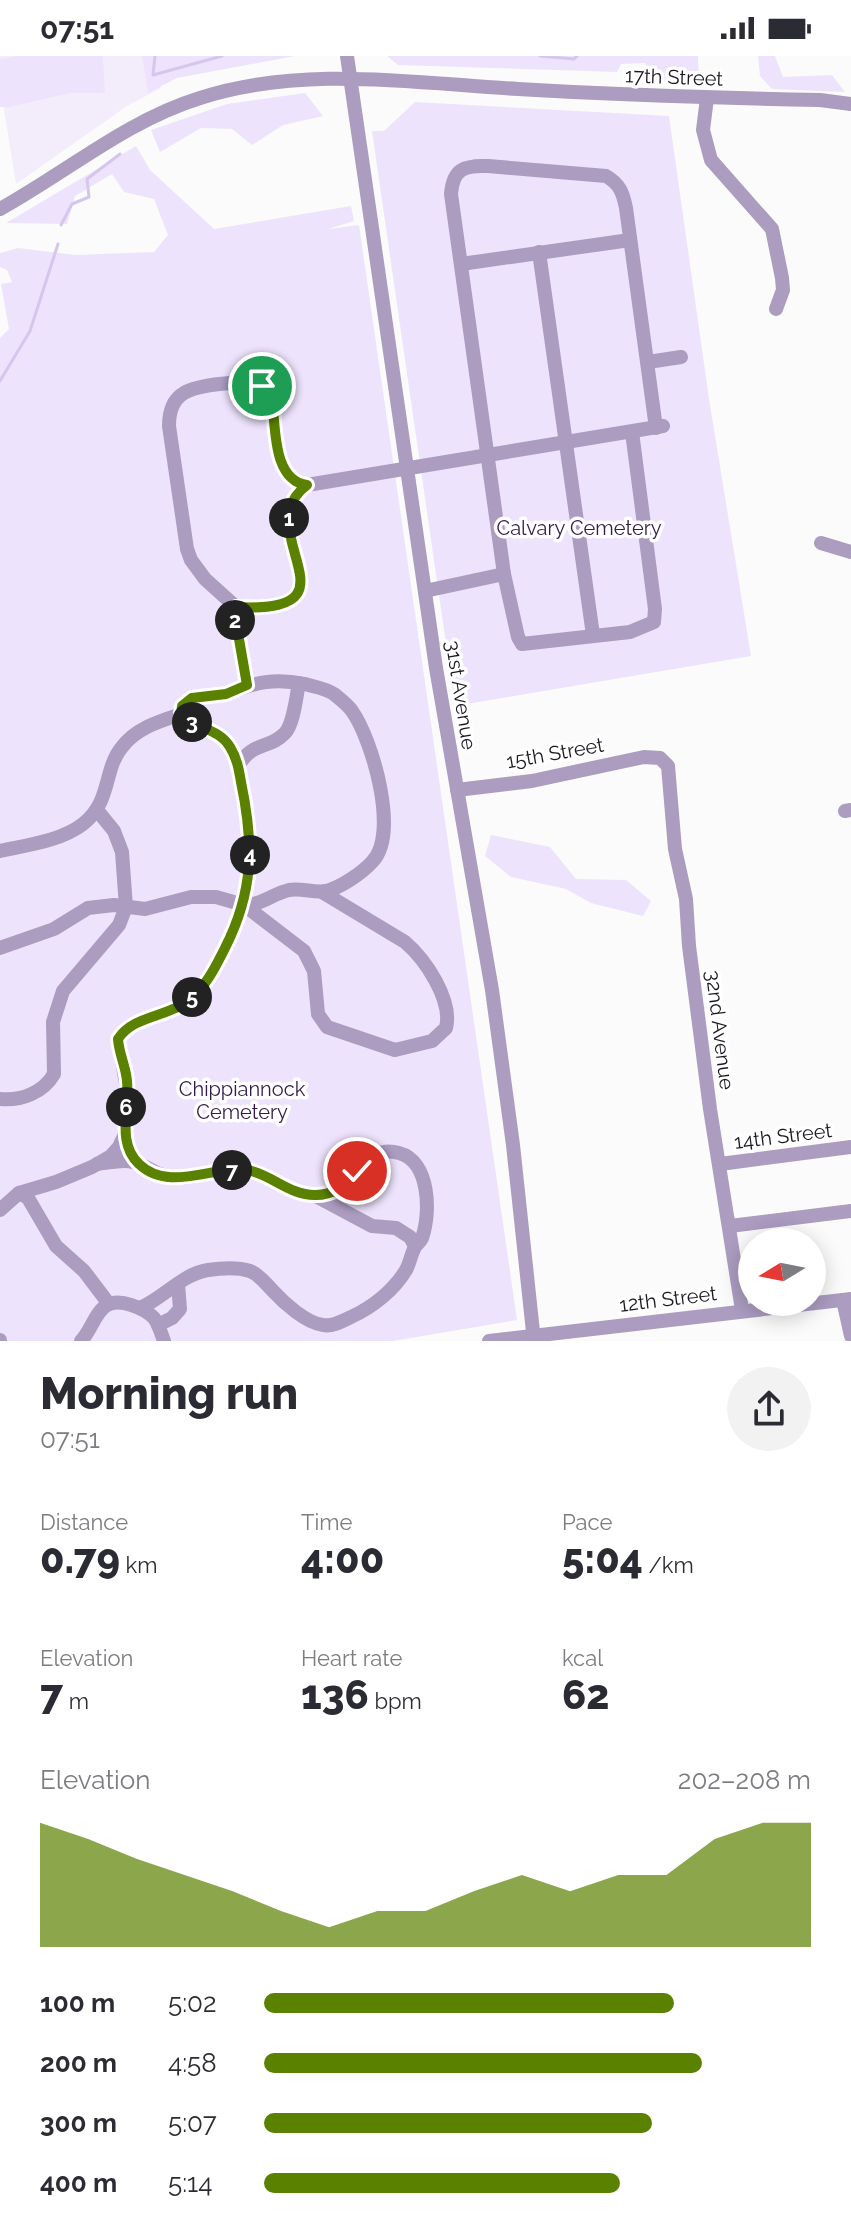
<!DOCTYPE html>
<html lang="en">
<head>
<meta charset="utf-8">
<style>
	body { margin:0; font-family:Raleway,sans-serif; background:#f2f2f3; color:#2b2b33; height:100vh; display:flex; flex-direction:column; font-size:30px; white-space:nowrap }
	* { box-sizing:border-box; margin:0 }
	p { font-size:26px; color:#7c7c81 }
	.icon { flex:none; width:44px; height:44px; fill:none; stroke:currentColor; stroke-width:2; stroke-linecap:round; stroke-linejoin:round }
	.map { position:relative; height:1285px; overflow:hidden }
	.drawer { display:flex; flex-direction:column; background:#fff; flex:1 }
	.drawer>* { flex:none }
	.needle { width:52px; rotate:260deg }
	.tools { position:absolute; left:738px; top:1172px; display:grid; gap:16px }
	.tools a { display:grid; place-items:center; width:88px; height:88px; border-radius:50%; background:#fff; box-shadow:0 4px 20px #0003; font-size:40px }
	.pin { position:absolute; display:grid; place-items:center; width:68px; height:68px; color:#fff; margin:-34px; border:4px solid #fff; border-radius:50%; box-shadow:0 2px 8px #0007 }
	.km { position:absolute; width:40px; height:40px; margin:-20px; border-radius:50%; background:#222; color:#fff; font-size:22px; line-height:40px; text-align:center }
	.round { display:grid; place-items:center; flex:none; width:84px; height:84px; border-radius:42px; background:#f2f2f3 }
	.head { display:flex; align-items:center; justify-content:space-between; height:136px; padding:0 40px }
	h1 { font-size:44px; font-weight:800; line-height:60px }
	.figures { display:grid; grid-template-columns:repeat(3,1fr); gap:12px; height:136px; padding:8px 40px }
	.figures div { display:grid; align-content:center }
	.figures b { font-size:40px; font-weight:800 }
	.figures small { font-size:22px; font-weight:400 }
	.figures p { font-size:22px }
	.chart { height:224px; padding:16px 40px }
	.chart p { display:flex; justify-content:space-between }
	.chart svg { width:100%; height:144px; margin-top:8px; fill:#5b8100; opacity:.7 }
	ul { padding:0 40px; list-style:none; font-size:26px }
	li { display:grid; grid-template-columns:128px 96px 1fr; align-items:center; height:60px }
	li i { height:20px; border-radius:10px; background:#5b8100 }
	.status { display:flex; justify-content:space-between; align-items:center; height:56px; padding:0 40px; background:#fff; direction:ltr }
	.status svg { height:22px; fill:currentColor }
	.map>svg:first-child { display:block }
</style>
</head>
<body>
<div class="status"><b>07:51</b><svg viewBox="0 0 49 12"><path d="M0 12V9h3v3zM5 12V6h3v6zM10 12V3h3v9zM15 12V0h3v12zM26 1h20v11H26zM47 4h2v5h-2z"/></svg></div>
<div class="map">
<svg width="851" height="1285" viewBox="0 0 851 1285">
	<rect width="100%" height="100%" fill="#fbfbfb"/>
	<polygon fill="#f3edfb" points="0,0 156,0 161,32 127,50 16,128 2,41 0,41"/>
	<g fill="#ede3fc">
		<polygon points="18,0 103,0 105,37 70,37 10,51 0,51 0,3"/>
		<polygon points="142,0 295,0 177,22 148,37"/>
		<polygon points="387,0 698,0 699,28 652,26 645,7 621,8 617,16 398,9"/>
		<polygon points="758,0 775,0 783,21 832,19 845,36 772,33 760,20"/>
		<polygon points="305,37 323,60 283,69 252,89 232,73 201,72 160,96 151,74 227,48"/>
		<polygon points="415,46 669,60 709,343 751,600 455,650 372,75 384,75"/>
		<polygon points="136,90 150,114 214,173 351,150 354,165 328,173 359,169 517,1264 393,1285 0,1285 0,282 9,273 1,228 12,226 7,214 0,211 0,197 18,192 75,199 154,196 168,179 154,143 124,136 112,118 75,140 67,168 6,167"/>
		<polygon points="491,779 550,791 576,823 626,824 651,845 643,860 591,847 566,833 511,821 485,800"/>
	</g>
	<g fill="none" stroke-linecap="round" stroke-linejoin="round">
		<g stroke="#d6c6ee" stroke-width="3">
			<polyline points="155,0 153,19 222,0"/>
			<polyline points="540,0 574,3 577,0"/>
			<polyline points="61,169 72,148 89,141 87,123 120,98"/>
			<polyline points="0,325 30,275 58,188"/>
		</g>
		<g stroke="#ab9cc0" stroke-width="14">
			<polyline points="347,0 436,612 492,934 513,1089 534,1285"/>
			<polyline points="707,42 703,74 711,104 772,173 782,222 783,234 776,253"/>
			<path d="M0,153C67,116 126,65 200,42C303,9 413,27 518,33C619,39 719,42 820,44L851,48"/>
			<polyline points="539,196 593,579"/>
			<polyline points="461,208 630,184"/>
			<polyline points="648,306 681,301"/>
			<path d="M632,376L655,553L654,566L630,576L522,588L518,581L504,518L451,138C453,113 464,109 488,110L606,120C620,128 623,137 626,152L656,372"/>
			<path d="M307,429C247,473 366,559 236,551L205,523L191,504L187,493L169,370C169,356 172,344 184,337C197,329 246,323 260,329C267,332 269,337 272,344C276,370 272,424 307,429L663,370"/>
			<polyline points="821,487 851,496"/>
			<polyline points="425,535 504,518"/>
			<polyline points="236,551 235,560 247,629"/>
			<path d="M181,658L182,650C193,637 213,643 228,637C256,626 275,622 305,628C315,631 325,632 334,638C340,643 348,649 352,655C372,683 400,778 372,806C362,817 340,832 326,835C314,837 302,832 289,834C272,838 262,849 244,849"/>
			<path d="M238,710C254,684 269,694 285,677C294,667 296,641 299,627"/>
			<polyline points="457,734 532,725 644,701 660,702 668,710 675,793 686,843 689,890 710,1053 742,1254"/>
			<polyline points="845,755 851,754"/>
			<path d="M0,795C27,789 61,785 83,768C112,745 103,714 122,691C136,672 160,665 181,658"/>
			<path d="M0,892L54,873L88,852L114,849L145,853L191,841H216L244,849L304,895L314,915L318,958L327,971L395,994L432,985L446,972C453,944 425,903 405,886L322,836"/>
			<path d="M0,1043C21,1045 43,1037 54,1018L53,966L63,935L119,869L126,851L122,796L114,775L97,754"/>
			<path d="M97,1108C108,1107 123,1103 133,1106C150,1110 156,1121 178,1122C202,1122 227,1109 250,1115C273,1121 293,1141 318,1139C357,1135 362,1086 399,1097C430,1105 431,1157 422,1182C419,1188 418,1186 415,1191C411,1198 410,1207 406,1214C394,1234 373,1251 351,1261C343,1265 332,1271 323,1269C306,1267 284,1247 273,1235C266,1228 260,1219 250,1215C238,1211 221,1212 208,1214C182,1218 164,1242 140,1252"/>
			<polyline points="720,1108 851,1091"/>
			<polyline points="19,1137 28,1142 56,1190 84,1215 109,1248"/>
			<polyline points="314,1139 372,1170 396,1172 410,1181 415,1190"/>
			<path d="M0,1154L19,1137L56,1126L92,1111L111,1100L119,1091L125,1078L128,1038L118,983C135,957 172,962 195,939C206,928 215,911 222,898C254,836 255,793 241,726C238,714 237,702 230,691C218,671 195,674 181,658"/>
			<polyline points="730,1170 851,1155"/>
			<polyline points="843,1244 851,1280"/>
			<polyline points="158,1269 172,1262 180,1253 178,1228"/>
			<polyline points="0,1284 0,1285"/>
			<path d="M81,1285C91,1275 95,1256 107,1249C120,1242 144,1252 154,1262C159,1269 161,1277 164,1285"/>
			<polyline points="489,1285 851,1243"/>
		</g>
	</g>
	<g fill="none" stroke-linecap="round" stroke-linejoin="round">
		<g stroke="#fff" stroke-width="16">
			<path id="route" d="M262,330L268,335L272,344C276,370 272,424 307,429C246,474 368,558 236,551L235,560L247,629L226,638L192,642L182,650L181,658C195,674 218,671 230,691C237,702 239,714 241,726C254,788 254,835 225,892C217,908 208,926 195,939C173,962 135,957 118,983C119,998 126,1011 127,1025C130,1052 116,1087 139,1108C169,1137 213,1109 247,1114C271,1118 290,1140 316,1139C334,1139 347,1129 357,1115"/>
		</g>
		<use href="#route" stroke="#5b8100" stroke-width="10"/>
	</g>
	<g text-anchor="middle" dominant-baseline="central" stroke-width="7" stroke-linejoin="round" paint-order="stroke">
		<g font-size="20" fill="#1c1821" stroke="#fff">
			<text transform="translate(674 21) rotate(2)">17th Street</text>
			<text transform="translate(461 639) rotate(81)">31st Avenue</text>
			<text transform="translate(555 697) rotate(-10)">15th Street</text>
			<text transform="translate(720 974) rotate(83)">32nd Avenue</text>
			<text transform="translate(783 1080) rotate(-7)">14th Street</text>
			<text transform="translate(668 1243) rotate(-7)">12th Street</text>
		</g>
		<g font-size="20" fill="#331b4c" stroke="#fff">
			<text x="579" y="472">Calvary Cemetery</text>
			<text x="242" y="1033">Chippiannock<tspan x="242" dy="23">Cemetery</tspan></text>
		</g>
	</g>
</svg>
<div class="tools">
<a><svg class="needle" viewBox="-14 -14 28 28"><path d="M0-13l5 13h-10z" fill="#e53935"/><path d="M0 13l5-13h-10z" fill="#7c7c81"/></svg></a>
</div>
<div class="pin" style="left:262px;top:330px;background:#1e9e55"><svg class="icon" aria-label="arrive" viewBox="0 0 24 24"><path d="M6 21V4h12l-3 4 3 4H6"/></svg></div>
<div class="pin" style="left:357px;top:1115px;background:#d93025"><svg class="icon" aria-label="check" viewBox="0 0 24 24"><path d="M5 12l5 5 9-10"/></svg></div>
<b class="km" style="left:289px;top:462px">1</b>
<b class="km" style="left:235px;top:564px">2</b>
<b class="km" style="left:192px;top:666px">3</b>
<b class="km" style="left:250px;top:799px">4</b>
<b class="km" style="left:192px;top:941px">5</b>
<b class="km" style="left:126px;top:1051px">6</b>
<b class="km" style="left:232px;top:1114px">7</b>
</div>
<section class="drawer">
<div class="head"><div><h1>Morning run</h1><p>07:51</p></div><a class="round"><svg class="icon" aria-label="share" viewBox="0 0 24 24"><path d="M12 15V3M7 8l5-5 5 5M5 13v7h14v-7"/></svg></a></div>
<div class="figures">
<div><p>Distance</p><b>0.79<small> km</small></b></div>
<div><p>Time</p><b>4:00</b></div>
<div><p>Pace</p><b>5:04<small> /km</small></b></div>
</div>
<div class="figures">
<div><p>Elevation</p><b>7<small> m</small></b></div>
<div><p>Heart rate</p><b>136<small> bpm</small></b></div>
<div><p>kcal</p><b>62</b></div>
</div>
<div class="chart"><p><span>Elevation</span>202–208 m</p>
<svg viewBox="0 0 160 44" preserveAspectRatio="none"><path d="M0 44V6L10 11L20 17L30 22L40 27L50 33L60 38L70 33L80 33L90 27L100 22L110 27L120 22L130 22L140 11L150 6L160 6V44z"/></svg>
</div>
<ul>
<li><b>100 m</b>5:02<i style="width:75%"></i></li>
<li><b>200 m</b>4:58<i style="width:80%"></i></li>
<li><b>300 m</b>5:07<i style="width:71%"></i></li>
<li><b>400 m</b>5:14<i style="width:65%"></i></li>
</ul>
</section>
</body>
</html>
